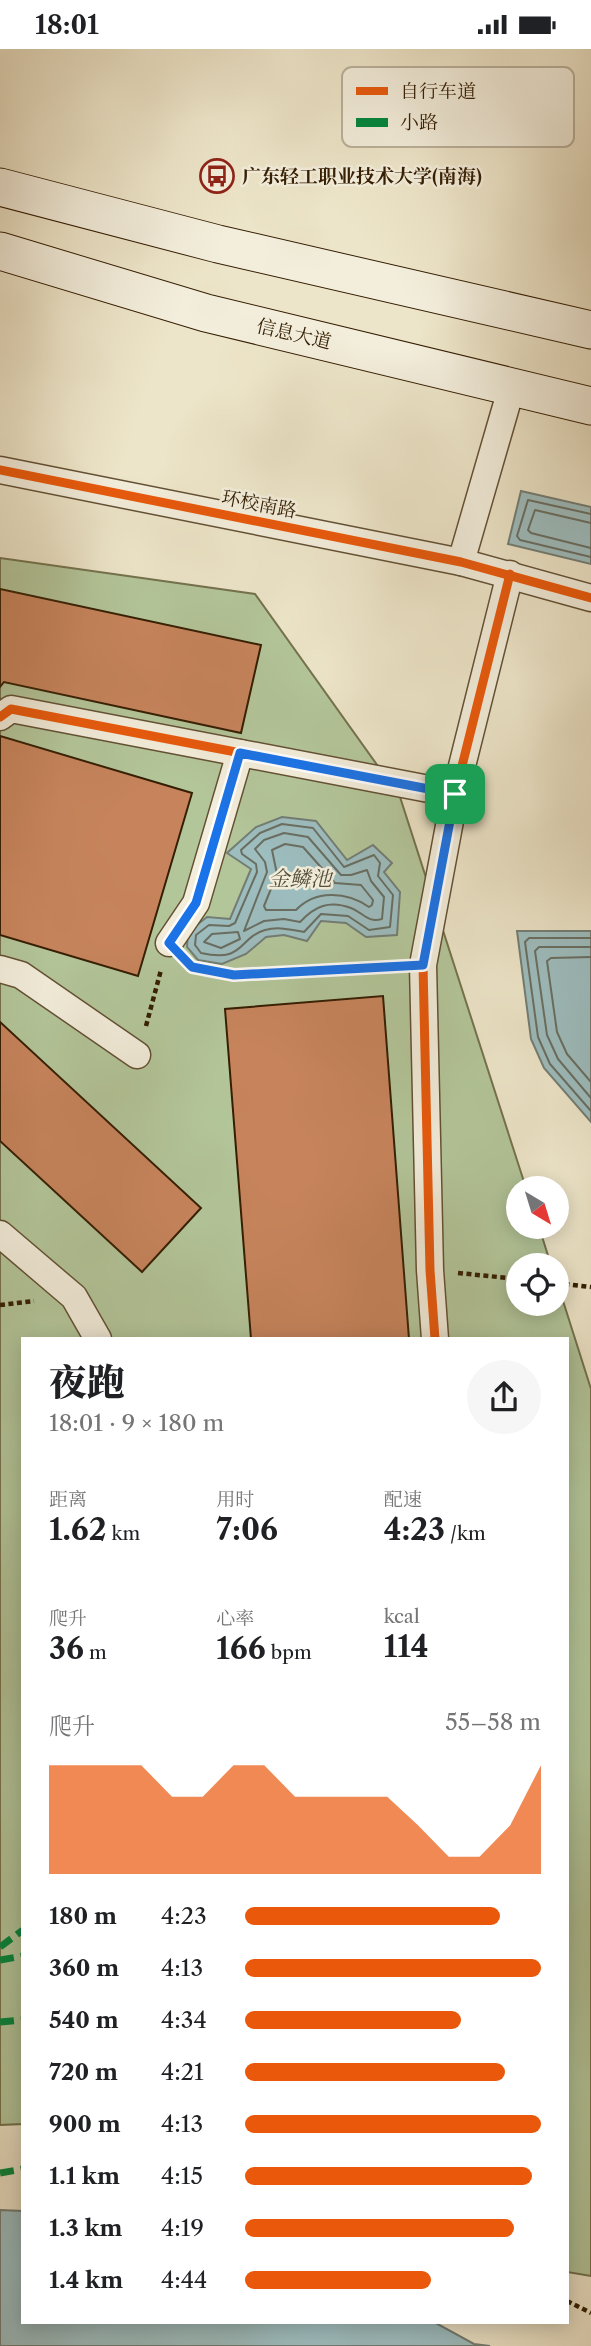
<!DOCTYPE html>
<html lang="zh">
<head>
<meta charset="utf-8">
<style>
	body { margin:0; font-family:"Libre Caslon Text","Noto Serif SC",serif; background:#f6f6f6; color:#202124; height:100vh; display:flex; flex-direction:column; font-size:26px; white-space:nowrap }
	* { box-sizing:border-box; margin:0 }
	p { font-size:23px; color:#757577 }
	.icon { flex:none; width:38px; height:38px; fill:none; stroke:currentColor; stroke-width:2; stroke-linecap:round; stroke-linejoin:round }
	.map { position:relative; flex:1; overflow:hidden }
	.drawer { position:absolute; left:21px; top:1288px; width:548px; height:987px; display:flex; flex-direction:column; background:#fff; border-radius:0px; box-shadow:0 4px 18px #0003 }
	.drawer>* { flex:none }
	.needle { width:46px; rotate:142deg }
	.controls { position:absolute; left:506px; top:1127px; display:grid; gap:14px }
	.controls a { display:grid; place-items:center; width:63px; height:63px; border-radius:50%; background:#fff; box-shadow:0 4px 18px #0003; font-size:35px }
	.pin { position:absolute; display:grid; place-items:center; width:60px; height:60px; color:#fff; margin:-30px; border-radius:14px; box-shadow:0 4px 10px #0006 }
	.round { display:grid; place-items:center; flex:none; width:74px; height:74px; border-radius:37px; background:#f6f6f6 }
	.head { display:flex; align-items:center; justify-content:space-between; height:119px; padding:0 28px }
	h1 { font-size:38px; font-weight:800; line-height:52px }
	.stats { display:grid; grid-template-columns:repeat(3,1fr); gap:10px; height:119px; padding:7px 28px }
	.stats div { display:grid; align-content:center }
	.stats b { font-size:30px; font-weight:800 }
	.stats small { font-size:19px; font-weight:400 }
	.stats p { font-size:19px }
	.chart { height:196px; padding:14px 28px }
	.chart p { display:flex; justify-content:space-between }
	.chart svg { width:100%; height:126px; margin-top:7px; fill:#ea580c; opacity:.7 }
	ul { padding:0 28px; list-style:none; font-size:23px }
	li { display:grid; grid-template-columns:112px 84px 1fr; align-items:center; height:52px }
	li i { height:18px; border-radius:9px; background:#ea580c }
	.status { display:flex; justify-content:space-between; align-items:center; height:49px; padding:0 35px; background:#fff; direction:ltr }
	.status svg { height:19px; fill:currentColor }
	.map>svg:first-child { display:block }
</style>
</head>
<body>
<div class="status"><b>18:01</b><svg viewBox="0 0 49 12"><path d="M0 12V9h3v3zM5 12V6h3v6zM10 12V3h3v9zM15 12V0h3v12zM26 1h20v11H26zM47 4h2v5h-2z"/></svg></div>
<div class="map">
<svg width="591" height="2297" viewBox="0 0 591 2297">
	<rect width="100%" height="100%" fill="#ede5c9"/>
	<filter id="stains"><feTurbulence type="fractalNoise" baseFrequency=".00286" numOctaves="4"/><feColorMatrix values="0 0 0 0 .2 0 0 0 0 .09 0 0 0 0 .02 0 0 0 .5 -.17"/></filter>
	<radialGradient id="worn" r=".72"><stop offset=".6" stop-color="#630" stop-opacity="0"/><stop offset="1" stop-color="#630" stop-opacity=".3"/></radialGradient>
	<polygon fill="#b3c69a" stroke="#74724e" stroke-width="2" points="0,509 255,545 400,748 526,1139 518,1139 518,1178 539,1178 551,1216 518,1216 518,1255 556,1255 557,1233 591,1340 591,2227 567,2223 567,1290 23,1290 23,2075 0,2076"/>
	<g fill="#9dbdbf" stroke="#737d74" stroke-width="2">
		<polygon points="521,442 591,458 591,515 508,495"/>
		<polygon points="282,768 316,772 347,811 373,796 392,814 384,823 400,843 397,886 366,888 346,874 321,872 307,892 284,886 266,888 246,905 222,915 198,911 187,898 188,883 207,868 230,870 251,820 227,804 256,778"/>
		<polygon points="517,882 591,882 591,1073 544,1019 531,990"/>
		<polygon points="0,2161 23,2162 23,2273 434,2273 474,2295 490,2297 0,2297"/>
	</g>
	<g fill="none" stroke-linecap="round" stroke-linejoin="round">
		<g stroke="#696e61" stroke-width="2">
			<polyline points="591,465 528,451 517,487 520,491 591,508"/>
			<polyline points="591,474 535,461 528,481 531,484 591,499"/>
			<path d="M282,775L313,779L344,818L374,806L380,814L378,827L393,846L390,878L369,881L348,867L321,865L304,883C291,881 279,877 265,881C238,889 245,914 201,904L195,896L196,886L209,876L229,877L235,874L257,823L256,815L242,805L241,801L260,784Z"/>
			<path d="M284,784L308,788L341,826H351L367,821L371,832L384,848L382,870C367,874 364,864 351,859C329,851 315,857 300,873L284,870L264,872L244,882L267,823L265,813L255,800L264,791Z"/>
			<path d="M285,795L303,798L335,834L361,836L373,851L372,856L369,858C346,842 315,841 296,861H266L264,857L277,825L272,801Z"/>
			<polygon points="238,883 240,890 221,899 204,893 212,885"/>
			<polyline points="591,889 529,889 525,893 538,988 550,1015 591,1062"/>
			<polyline points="591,898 539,898 535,902 547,986 558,1010 591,1049"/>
			<polyline points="591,908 551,909 547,912 557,983 567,1005 591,1033"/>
		</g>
	</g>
	<g fill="#c7845c" stroke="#351e03" stroke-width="2">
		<polygon points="0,540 261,596 241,684 4,633 0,638"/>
		<polygon points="0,687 192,744 138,927 0,886"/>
		<polygon points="383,947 409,1290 251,1290 225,960"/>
		<polygon points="0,973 201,1159 142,1223 0,1092"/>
	</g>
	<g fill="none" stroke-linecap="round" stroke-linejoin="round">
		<g stroke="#635034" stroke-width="29">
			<g id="minor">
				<polyline points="0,421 461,513 591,549"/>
				<polyline points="461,513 512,337"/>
				<polyline points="0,668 11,660 455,745"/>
				<polyline points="169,894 196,854 240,704"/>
				<polyline points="0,920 21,926 137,1006"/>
				<polyline points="0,1185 74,1248 98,1290"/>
				<polyline points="435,1290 430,1221 423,916 455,745 510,525"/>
			</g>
		</g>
		<g stroke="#351e03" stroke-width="39">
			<g id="secondary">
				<polyline points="0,138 218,195 591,281"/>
				<polyline points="0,202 206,264 591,357"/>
			</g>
		</g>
		<g stroke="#351e03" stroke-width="4.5" stroke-dasharray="5 3.5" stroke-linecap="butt">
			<polyline points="189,914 234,926 395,918"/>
			<polyline points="146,977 161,921"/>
			<polyline points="458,1224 518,1230"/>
			<polyline points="556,1234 591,1238"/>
			<polyline points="0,1256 34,1252"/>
			<polyline points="567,2252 591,2264"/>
		</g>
		<use href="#minor" stroke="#f3eedc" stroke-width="26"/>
		<use href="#secondary" stroke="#f3eedc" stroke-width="37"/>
		<g stroke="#00873e" stroke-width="7" stroke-dasharray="14 7" stroke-linecap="butt">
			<polyline points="0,1898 23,1881"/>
			<polyline points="0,1911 23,1907"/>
			<polyline points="0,1973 23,1971"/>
			<polyline points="0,2124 23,2120"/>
		</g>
		<g stroke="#f3eedc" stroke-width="13">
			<g id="cycleway">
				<polyline points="0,421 461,513 591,549"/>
				<polyline points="0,668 11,660 455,745"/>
				<polyline points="435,1290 430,1221 423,916 455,745 510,525"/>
			</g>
		</g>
		<use href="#cycleway" stroke="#e8590c" stroke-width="9"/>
	</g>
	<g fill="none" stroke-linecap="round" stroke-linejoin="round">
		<g stroke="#fff" stroke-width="14">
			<polygon id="route" points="240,704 455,745 423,916 234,926 192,918 169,894 196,854"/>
		</g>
		<use href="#route" stroke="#1a73e8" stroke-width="9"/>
	</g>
	<defs>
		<g id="bus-ring" transform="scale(1.75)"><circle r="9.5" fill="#f3eedc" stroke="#8f2418" stroke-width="1.5"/><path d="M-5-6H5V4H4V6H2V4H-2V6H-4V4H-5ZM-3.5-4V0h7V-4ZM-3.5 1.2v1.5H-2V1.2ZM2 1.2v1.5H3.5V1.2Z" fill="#8f2418"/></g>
	</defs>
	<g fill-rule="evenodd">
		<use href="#bus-ring" x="217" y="127"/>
	</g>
	<g text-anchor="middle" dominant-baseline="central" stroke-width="5" stroke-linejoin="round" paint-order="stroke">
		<g font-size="19" font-weight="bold" fill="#351e03" stroke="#f3eedc" text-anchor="start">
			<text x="242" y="127">广东轻工职业技术大学(南海)</text>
		</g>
		<g font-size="19" fill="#351e03" stroke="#f3eedc">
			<text transform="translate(294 285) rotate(13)">信息大道</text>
			<text transform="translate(259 455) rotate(11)">环校南路</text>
		</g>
		<g font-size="21" font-style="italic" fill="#544e3b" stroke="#f3eedc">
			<text x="300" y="829">金鳞池</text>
		</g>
	</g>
	<rect x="342" y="18" width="232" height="80" rx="10" fill="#f3eedc" stroke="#bab09b" stroke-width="2"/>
	<rect x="356" y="38" width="32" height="8" fill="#e8590c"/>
	<rect x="356" y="69" width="32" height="9" fill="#00873e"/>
	<g font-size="19" fill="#351e03">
		<text x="400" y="49">自行车道</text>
		<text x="400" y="80">小路</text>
	</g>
	<rect width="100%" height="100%" filter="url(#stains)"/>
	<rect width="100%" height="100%" fill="url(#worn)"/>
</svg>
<div class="controls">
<a><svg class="needle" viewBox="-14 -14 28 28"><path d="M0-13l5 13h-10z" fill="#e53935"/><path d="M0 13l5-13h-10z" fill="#757577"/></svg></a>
<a><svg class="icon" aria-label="locate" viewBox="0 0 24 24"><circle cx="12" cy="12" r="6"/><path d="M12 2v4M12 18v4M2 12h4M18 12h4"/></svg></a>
</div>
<div class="pin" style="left:455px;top:745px;background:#1e9e55"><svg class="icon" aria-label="arrive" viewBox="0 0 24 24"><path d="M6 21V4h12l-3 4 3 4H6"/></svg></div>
<section class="drawer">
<div class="head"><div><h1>夜跑</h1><p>18:01 · 9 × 180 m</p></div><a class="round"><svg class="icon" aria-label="share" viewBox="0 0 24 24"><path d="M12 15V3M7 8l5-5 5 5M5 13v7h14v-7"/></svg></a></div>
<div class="stats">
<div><p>距离</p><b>1.62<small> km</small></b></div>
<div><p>用时</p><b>7:06</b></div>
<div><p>配速</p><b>4:23<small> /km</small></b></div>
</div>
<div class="stats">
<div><p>爬升</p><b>36<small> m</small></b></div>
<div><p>心率</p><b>166<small> bpm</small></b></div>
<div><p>kcal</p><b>114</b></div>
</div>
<div class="chart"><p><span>爬升</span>55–58 m</p>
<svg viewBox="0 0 160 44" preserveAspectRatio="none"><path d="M0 44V6L10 6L20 6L30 6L40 17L50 17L60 6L70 6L80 17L90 17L100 17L110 17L120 27L130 38L140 38L150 27L160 6V44z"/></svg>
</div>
<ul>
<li><b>180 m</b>4:23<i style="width:86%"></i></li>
<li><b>360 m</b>4:13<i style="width:100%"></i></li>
<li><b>540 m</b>4:34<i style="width:73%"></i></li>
<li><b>720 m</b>4:21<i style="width:88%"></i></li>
<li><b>900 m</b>4:13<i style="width:100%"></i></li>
<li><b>1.1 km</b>4:15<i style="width:97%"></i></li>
<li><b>1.3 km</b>4:19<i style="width:91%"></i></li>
<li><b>1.4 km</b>4:44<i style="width:63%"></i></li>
</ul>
</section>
</div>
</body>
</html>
